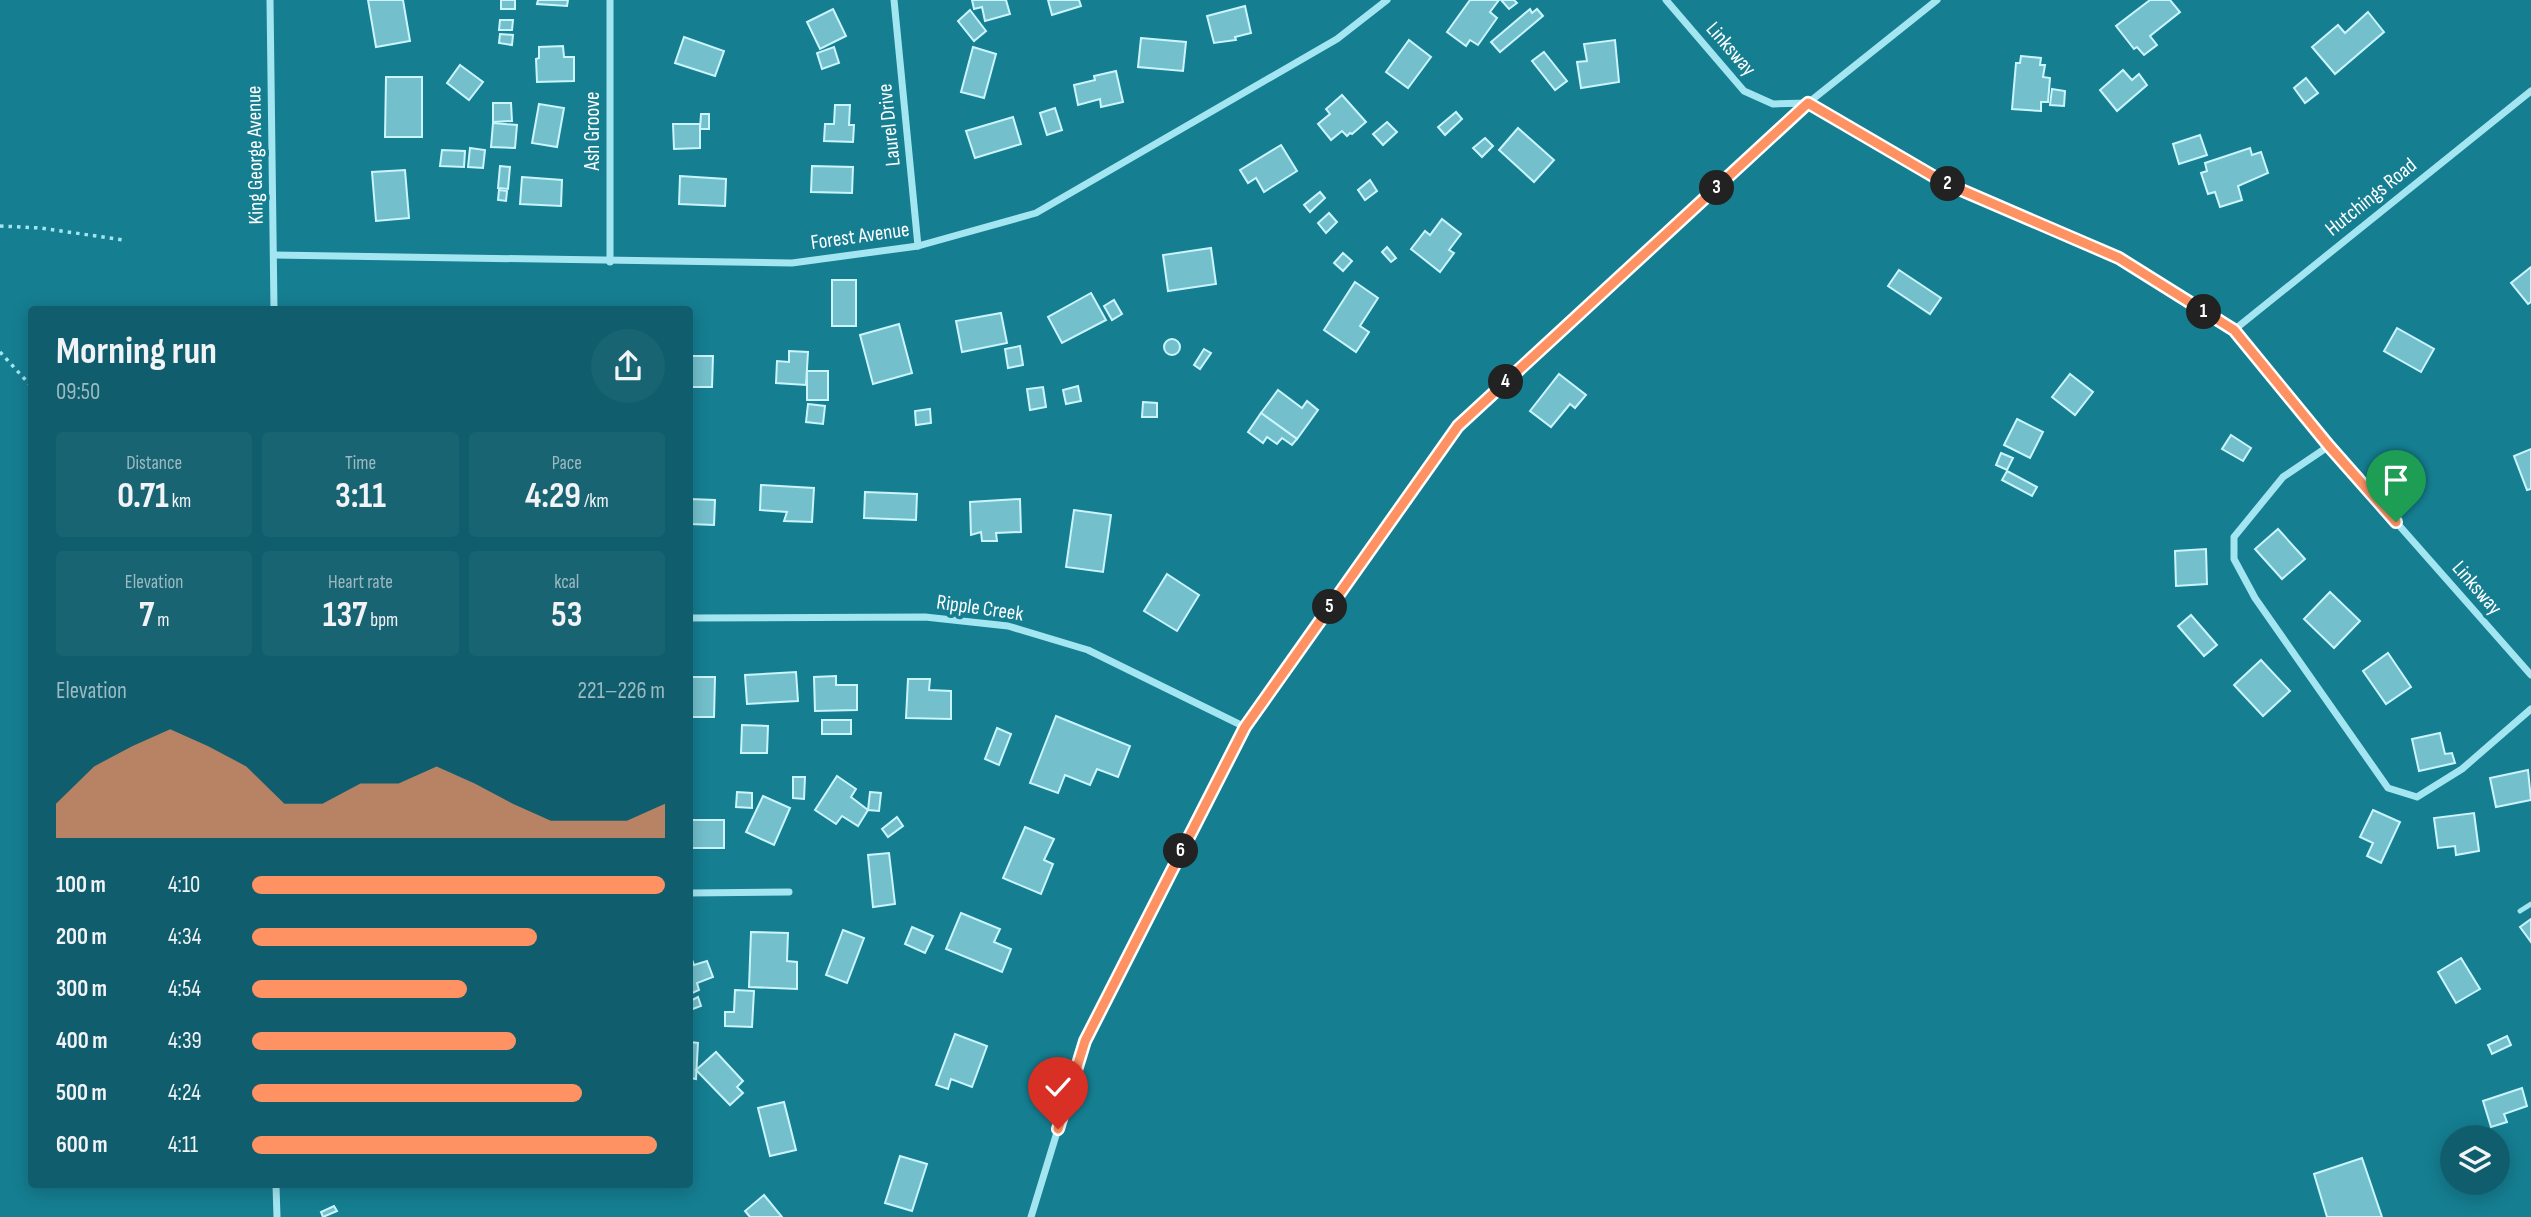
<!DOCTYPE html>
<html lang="en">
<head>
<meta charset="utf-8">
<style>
	body { margin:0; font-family:"Sofia Sans Condensed",sans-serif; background:#196472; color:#f1f3f6; height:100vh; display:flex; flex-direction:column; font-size:26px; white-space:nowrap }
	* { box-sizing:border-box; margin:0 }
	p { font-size:23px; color:#9cbac2 }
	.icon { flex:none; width:38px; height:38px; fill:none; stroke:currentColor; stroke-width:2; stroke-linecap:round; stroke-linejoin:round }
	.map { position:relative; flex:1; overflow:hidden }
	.sheet { position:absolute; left:28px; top:306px; width:665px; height:882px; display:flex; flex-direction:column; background:#105e6d; border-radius:7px; box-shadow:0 4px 18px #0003 }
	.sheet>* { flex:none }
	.controls { position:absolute; left:2440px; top:1125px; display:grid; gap:14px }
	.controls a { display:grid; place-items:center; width:70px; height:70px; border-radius:50%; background:#105e6d; box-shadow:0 4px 18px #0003; font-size:35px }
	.pin { position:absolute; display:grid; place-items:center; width:60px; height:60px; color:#fff; margin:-72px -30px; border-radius:50% 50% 50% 0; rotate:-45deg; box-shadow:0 0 7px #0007 }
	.pin .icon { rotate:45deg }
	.km { position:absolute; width:35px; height:35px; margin:-18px; border-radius:50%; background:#222; color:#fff; font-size:19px; line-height:35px; text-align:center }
	.round { display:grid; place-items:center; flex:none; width:74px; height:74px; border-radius:37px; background:#196472 }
	.headline { display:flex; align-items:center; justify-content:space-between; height:119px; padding:0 28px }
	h1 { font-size:38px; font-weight:700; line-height:52px }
	.metrics { display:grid; grid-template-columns:repeat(3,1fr); gap:10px; height:119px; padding:7px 28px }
	.metrics div { display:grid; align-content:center; border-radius:7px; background:#196472; text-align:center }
	.metrics b { font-size:35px; font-weight:700 }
	.metrics small { font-size:19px; font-weight:400 }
	.metrics p { font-size:19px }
	.chart { height:196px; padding:14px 28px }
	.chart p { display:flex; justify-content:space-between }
	.chart svg { width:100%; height:126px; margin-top:7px; fill:#ff9263; opacity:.7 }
	ul { padding:0 28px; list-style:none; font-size:23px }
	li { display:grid; grid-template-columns:112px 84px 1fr; align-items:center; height:52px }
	li i { height:18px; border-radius:9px; background:#ff9263 }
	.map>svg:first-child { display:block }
</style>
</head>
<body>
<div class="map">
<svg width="2531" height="1217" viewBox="0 0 2531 1217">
	<rect width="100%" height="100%" fill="#157e91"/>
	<g fill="#73c0cc" stroke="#caf5fc" stroke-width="2">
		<polygon points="368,0 403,0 410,41 376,47"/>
		<rect x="501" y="0" width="14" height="9"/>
		<polygon points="538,0 568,0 567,6 537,4"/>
		<polygon points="972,0 1006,0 1010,14 985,21 982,7 974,9"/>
		<polygon points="1048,0 1079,0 1081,6 1052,15"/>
		<polygon points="1470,0 1499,0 1490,12 1497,18 1478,45 1470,40 1466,46 1447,32"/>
		<polygon points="1501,0 1514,0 1517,3 1509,9"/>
		<polygon points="2150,0 2170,0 2180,12 2150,36 2157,45 2144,55 2137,47 2134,49 2116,26"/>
		<polygon points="1245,6 1251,33 1235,37 1236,40 1214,43 1207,16"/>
		<polygon points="833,9 846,36 820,49 807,22"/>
		<polygon points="1530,9 1532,13 1537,9 1543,16 1500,52 1491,42"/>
		<polygon points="970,10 986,31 974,41 958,21"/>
		<polygon points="2368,12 2384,32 2335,74 2312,47 2338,25 2345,33"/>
		<polygon points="500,20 513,20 512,30 499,30"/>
		<polygon points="500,34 513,35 512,45 499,43"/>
		<polygon points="684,37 724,51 715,76 675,63"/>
		<polygon points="1141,38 1186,42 1183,71 1138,67"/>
		<polygon points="1409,40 1431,57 1408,88 1386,72"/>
		<polygon points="1615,40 1619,82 1581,88 1577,62 1587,61 1584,44"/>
		<polygon points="563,46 564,57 574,57 574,81 537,82 536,59 539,58 539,47"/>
		<polygon points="834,47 839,63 822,69 817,53"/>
		<polygon points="973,47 996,54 984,98 961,92"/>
		<polygon points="1544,52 1567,81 1555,90 1532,61"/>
		<polygon points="2021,56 2041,58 2040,65 2045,65 2043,77 2050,78 2048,102 2041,102 2041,111 2012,109 2016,63 2020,63"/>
		<polygon points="460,65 483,82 469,100 447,83"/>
		<polygon points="2123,70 2132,80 2139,74 2147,85 2117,111 2100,90"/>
		<polygon points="1116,71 1123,102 1101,107 1100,99 1078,105 1074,85 1095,80 1094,76"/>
		<polygon points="386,77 422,77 422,137 385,137"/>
		<polygon points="2306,78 2318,93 2305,103 2294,88"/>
		<polygon points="2052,89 2065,91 2064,106 2050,105"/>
		<polygon points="1342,95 1366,122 1352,134 1350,133 1347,136 1342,131 1331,140 1318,124 1330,114 1326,109"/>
		<polygon points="493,103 511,103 512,121 493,122"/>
		<polygon points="539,104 564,108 557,147 532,143"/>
		<polygon points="835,105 850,105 849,125 854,125 853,142 824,141 825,124 834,124"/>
		<polygon points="1055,108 1062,130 1047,135 1040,113"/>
		<polygon points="1456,112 1462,119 1445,135 1438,127"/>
		<polygon points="701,114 709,114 709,129 700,129"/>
		<polygon points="1013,117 1021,144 975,158 966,131"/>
		<polygon points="1387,122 1397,132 1383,145 1373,134"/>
		<polygon points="493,123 517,125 515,148 491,147"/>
		<polygon points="673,124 700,124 700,148 674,149"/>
		<polygon points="1518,128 1554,160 1534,182 1499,150"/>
		<polygon points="2200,135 2207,155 2179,164 2173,144"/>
		<polygon points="1485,138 1493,146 1482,157 1473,148"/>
		<polygon points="1281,145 1297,171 1264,192 1256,178 1248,183 1240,170"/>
		<polygon points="470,148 485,150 483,168 468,167"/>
		<polygon points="2250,148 2252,155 2261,152 2268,173 2238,186 2242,200 2220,207 2215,192 2208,194 2201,173 2207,171 2205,163"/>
		<polygon points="442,150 465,151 464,167 440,166"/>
		<polygon points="500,166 510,167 508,189 498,188"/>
		<polygon points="812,166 853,167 852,193 811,192"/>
		<polygon points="405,170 409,218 376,221 372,172"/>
		<polygon points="680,176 726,179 725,206 679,204"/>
		<polygon points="522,177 562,180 561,206 520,204"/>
		<polygon points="1370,180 1377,191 1365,200 1358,190"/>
		<polygon points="499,190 507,191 506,201 498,200"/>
		<polygon points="1320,192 1325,198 1310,212 1304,205"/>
		<polygon points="1329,213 1337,222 1326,233 1318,223"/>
		<polygon points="1442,219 1461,234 1449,250 1454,253 1440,272 1411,249 1425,231 1430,235"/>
		<polygon points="1387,247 1396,258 1391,262 1382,252"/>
		<polygon points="1211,248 1216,284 1168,291 1163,255"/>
		<polygon points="1343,253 1352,261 1343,271 1334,263"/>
		<polygon points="2531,267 2531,302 2528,304 2511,283"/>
		<polygon points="1899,270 1941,298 1930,314 1888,286"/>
		<rect x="832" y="280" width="24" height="46"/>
		<polygon points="1355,282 1378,298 1360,326 1369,332 1356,352 1324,330"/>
		<polygon points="1091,293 1106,320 1062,343 1048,317"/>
		<polygon points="1114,300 1122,314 1112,320 1104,306"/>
		<polygon points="1001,313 1007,343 962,352 956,321"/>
		<polygon points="899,324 912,373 873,384 860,335"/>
		<polygon points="2397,328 2434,349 2421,372 2384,351"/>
		<circle cx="1172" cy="347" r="8"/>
		<polygon points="1020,346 1023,365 1008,368 1005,349"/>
		<polygon points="1204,349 1211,353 1200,369 1194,365"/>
		<polygon points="789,351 808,352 806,385 776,383 777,361 789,362"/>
		<polygon points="690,356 713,356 712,387 690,387"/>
		<rect x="807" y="371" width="21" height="29"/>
		<polygon points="1559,374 1586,395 1575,408 1570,404 1551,427 1530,411"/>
		<polygon points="2070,374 2093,392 2075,415 2052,397"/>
		<polygon points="1078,386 1081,401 1066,404 1063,390"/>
		<polygon points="1043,387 1046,407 1030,410 1027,389"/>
		<polygon points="1278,390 1302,408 1307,401 1318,410 1297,439 1261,413"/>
		<polygon points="1143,402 1157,403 1157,417 1142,417"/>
		<polygon points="808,404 825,406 823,424 806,422"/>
		<polygon points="930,409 931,423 916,425 915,411"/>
		<polygon points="1261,413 1297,439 1292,445 1282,438 1277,444 1267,437 1263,443 1248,432"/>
		<polygon points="2017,419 2043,432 2030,458 2004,445"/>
		<polygon points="2231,435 2251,448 2243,461 2222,449"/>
		<polygon points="2531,449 2531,489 2527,490 2514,456"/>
		<polygon points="2001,453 2013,458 2007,470 1996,465"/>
		<polygon points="2007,471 2037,487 2032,496 2002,480"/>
		<polygon points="761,485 814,488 812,522 784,521 787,512 760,510"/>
		<polygon points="865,492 917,494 916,520 864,518"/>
		<polygon points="690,499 715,500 714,525 690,524"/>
		<polygon points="1020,499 1021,532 996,533 997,541 982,541 981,532 971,535 970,502"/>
		<polygon points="1074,510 1111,515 1103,572 1066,567"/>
		<polygon points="2278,529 2305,559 2282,579 2255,549"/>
		<polygon points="2206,549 2207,584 2176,586 2175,551"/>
		<polygon points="1167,574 1199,595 1177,631 1144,611"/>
		<polygon points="2330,592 2360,621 2334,648 2304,619"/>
		<polygon points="2191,615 2217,645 2204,656 2178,626"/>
		<polygon points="2388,653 2411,687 2386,704 2363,671"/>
		<polygon points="2261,660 2290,691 2263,716 2234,685"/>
		<polygon points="796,672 798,701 747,704 745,675"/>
		<polygon points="836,676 836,685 857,685 857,710 815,711 814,677"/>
		<polygon points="690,677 715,677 714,717 690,717"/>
		<polygon points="908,679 930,679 929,690 951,691 951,719 906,718"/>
		<polygon points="1056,716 1130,746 1118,777 1097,769 1090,785 1065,775 1058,793 1030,783"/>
		<rect x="822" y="720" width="29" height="14"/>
		<polygon points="742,725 768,726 767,753 741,753"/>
		<polygon points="997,728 1011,734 999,765 985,759"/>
		<polygon points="2440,733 2445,754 2452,753 2455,763 2419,771 2412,739"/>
		<polygon points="2528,770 2531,800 2496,807 2490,778"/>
		<polygon points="837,776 856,789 851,797 868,810 858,826 842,816 836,824 815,810"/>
		<polygon points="793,777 805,777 804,799 793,798"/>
		<polygon points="737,792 752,793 752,808 736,807"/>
		<polygon points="870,792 881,793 879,811 868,810"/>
		<polygon points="763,796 790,808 774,845 746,832"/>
		<polygon points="2373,810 2400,822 2381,863 2367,856 2373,843 2360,837"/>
		<polygon points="2474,813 2479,851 2456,855 2455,846 2438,848 2434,818"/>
		<polygon points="897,817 903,826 888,837 882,829"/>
		<rect x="690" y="820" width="34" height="28"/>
		<polygon points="1025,827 1054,839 1044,860 1053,864 1041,894 1003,878"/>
		<polygon points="889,853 895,904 873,907 868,855"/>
		<polygon points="961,913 1000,929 994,942 1011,949 1002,972 946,949"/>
		<polygon points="2531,919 2531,942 2520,927"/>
		<polygon points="912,927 933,936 925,953 905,944"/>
		<polygon points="843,930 864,938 847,983 826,975"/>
		<polygon points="751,932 788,933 787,961 797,962 797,989 749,987"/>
		<polygon points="690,954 694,965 707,961 713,977 697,983 699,990 690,994"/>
		<polygon points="2461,958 2480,989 2456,1003 2438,972"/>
		<polygon points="735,990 754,991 752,1027 725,1026 725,1012 734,1012"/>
		<polygon points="698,997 701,1006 690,1010 690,1001"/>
		<polygon points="955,1034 987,1046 972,1087 951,1079 948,1089 936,1085"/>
		<polygon points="2507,1036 2511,1045 2492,1054 2488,1045"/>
		<polygon points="690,1042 698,1043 696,1079 690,1078"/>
		<polygon points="716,1052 743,1081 737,1087 743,1093 730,1105 696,1070"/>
		<polygon points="2522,1088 2527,1106 2504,1114 2507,1122 2491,1127 2483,1101"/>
		<polygon points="784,1102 796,1150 770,1156 758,1108"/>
		<polygon points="900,1156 927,1164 912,1211 885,1203"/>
		<polygon points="2362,1158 2382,1217 2327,1217 2314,1174"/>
		<polygon points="764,1195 782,1217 750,1217 745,1211"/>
		<polygon points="334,1206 337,1211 323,1217 321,1212"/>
	</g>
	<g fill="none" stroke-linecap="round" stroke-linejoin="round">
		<g stroke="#a3e6f1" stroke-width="3.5" stroke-dasharray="3.5 5" stroke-linecap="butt">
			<polyline points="0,226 41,228 123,240"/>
			<polyline points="0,352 32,387"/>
		</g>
		<polyline stroke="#a3e6f1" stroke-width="5" points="2520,911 2531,904"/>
		<g stroke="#a3e6f1" stroke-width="7">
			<polyline points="270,0 274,310"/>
			<polyline points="610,0 610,262"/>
			<polyline points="894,0 918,246"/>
			<polyline points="1666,0 1744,91 1773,104 1808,103 1945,183 2119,258 2234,330 2329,446 2531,675"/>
			<polyline points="274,255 792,263 918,246 1036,213 1337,39 1387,0"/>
			<polyline points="2234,330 2531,91"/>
			<polyline points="2329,446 2283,477 2234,537 2234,559 2255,598 2388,788 2417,797 2462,769 2531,709"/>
			<polyline points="690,618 925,617 1008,626 1088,650 1245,727"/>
			<polyline points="690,893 789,892"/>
			<polyline points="276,1185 277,1217"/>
			<polyline points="1031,1217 1085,1041 1245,727 1458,427 1808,103 1937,0"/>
		</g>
	</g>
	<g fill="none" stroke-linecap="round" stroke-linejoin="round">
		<g stroke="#fff" stroke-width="14">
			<polyline id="route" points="1058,1129 1085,1041 1245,727 1458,426 1808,103 1945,183 2119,258 2234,330 2329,446 2396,522"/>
		</g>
		<use href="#route" stroke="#ff9263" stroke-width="9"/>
	</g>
	<g text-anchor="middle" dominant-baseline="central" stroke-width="7" stroke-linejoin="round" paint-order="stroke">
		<g font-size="21" fill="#fff" stroke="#157e91">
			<text transform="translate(1731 49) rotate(49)">Linksway</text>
			<text transform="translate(889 125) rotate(-96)">Laurel Drive</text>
			<text transform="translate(592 131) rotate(-90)">Ash Groove</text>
			<text transform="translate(255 155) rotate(-91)">King George Avenue</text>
			<text transform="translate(2371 197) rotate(-39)">Hutchings Road</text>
			<text transform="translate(860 236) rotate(-8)">Forest Avenue</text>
			<text transform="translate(2477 588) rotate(49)">Linksway</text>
			<text transform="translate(980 608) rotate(8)">Ripple Creek</text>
		</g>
	</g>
</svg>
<div class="controls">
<a><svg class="icon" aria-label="layers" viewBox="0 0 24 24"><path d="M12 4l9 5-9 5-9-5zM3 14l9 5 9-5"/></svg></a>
</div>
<div class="pin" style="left:2396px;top:522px;background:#1e9e55"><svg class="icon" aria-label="arrive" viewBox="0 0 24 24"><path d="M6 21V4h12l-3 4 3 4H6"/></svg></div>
<div class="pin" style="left:1058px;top:1129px;background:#d93025"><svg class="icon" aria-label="check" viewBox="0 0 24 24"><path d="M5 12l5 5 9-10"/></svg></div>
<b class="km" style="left:2204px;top:312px">1</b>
<b class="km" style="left:1948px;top:184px">2</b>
<b class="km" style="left:1717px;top:188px">3</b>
<b class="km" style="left:1506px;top:382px">4</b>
<b class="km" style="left:1330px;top:607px">5</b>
<b class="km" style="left:1181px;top:851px">6</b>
<section class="sheet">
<div class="headline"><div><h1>Morning run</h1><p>09:50</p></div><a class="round"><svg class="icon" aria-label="share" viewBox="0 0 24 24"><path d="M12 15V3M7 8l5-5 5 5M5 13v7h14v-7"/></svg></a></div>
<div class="metrics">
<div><p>Distance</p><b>0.71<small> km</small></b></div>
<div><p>Time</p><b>3:11</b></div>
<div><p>Pace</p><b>4:29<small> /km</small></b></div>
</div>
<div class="metrics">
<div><p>Elevation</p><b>7<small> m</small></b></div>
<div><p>Heart rate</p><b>137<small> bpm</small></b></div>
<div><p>kcal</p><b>53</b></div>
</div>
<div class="chart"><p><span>Elevation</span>221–226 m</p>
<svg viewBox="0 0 160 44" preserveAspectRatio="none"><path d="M0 44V32L10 19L20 12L30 6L40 12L50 19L60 32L70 32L80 25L90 25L100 19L110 25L120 32L130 38L140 38L150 38L160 32V44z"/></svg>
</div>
<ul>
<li><b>100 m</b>4:10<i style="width:100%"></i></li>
<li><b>200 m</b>4:34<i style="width:69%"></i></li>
<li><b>300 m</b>4:54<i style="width:52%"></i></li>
<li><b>400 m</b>4:39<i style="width:64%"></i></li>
<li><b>500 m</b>4:24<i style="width:80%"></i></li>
<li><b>600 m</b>4:11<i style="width:98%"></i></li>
</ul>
</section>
</div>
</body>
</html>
